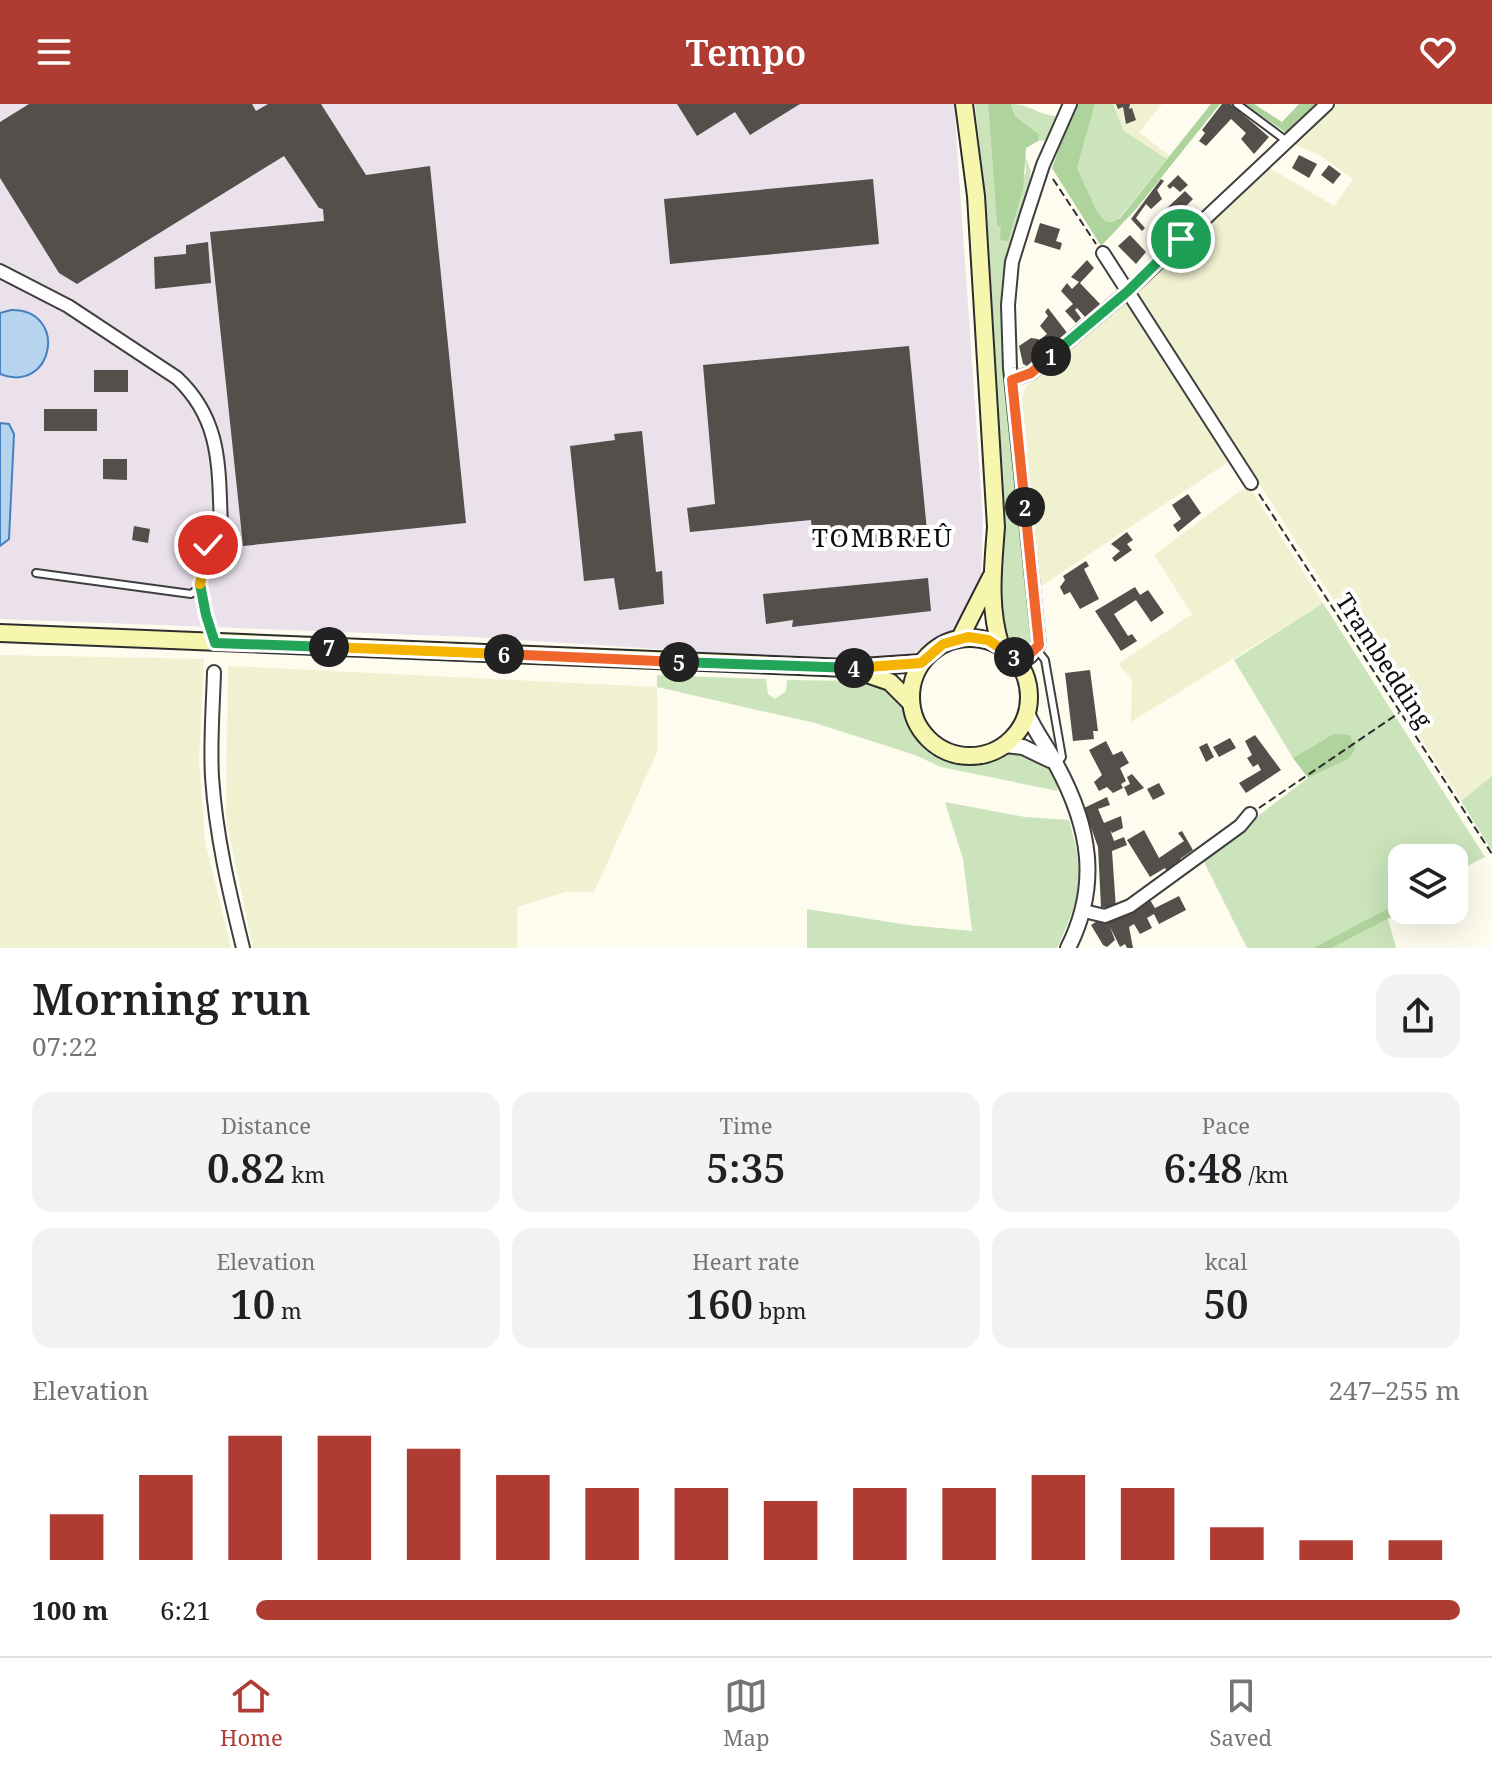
<!DOCTYPE html>
<html lang="en">
<head>
<meta charset="utf-8">
<style>
	body { margin:0; font-family:"Noto Serif",serif; background:#f2f2f2; color:#202124; height:100vh; display:flex; flex-direction:column; font-size:30px; white-space:nowrap }
	* { box-sizing:border-box; margin:0 }
	p { font-size:26px; color:#757577 }
	.icon { flex:none; width:44px; height:44px; fill:none; stroke:currentColor; stroke-width:2; stroke-linecap:round; stroke-linejoin:round }
	.map { position:relative; height:844px; overflow:hidden }
	.drawer { display:flex; flex-direction:column; background:#fff; flex:1 }
	.drawer>* { flex:none }
	.controls { position:absolute; left:1388px; top:740px; display:grid; gap:16px }
	.controls a { display:grid; place-items:center; width:80px; height:80px; border-radius:16px; background:#fff; box-shadow:0 8px 32px #0002; font-size:40px }
	.pin { position:absolute; display:grid; place-items:center; width:68px; height:68px; color:#fff; margin:-34px; border:4px solid #fff; border-radius:50%; box-shadow:0 2px 8px #0007 }
	.km { position:absolute; width:40px; height:40px; margin:-20px; border-radius:50%; background:#222; color:#fff; font-size:22px; line-height:40px; text-align:center }
	.round { display:grid; place-items:center; flex:none; width:84px; height:84px; border-radius:24px; background:#f2f2f2 }
	.headline { display:flex; align-items:center; justify-content:space-between; height:136px; padding:0 32px }
	h1 { font-size:44px; font-weight:600; line-height:60px }
	.metrics { display:grid; grid-template-columns:repeat(3,1fr); gap:12px; height:136px; padding:8px 32px }
	.metrics div { display:grid; align-content:center; border-radius:20px; background:#f2f2f2; text-align:center }
	.metrics b { font-size:40px; font-weight:600 }
	.metrics small { font-size:22px; font-weight:400 }
	.metrics p { font-size:22px }
	.chart { height:224px; padding:16px 32px }
	.chart p { display:flex; justify-content:space-between }
	.chart svg { width:100%; height:144px; margin-top:8px; stroke:#ae3c33; stroke-width:6 }
	ul { padding:0 32px; list-style:none; font-size:26px }
	li { display:grid; grid-template-columns:128px 96px 1fr; align-items:center; height:60px }
	li i { height:20px; border-radius:10px; background:#ae3c33 }
	header { display:flex; justify-content:space-between; align-items:center; height:104px; padding:0 32px; background:#ae3c33; color:#fff; font-size:36px; font-weight:600 }
	.dock { display:flex; justify-content:space-around; align-items:center; height:112px; border-top:2px solid #e0e0e0; background:#fff; font-size:22px; color:#757577 }
	.dock a { display:grid; justify-items:center; gap:4px }
	.dock .current { color:#ae3c33 }
	.map>svg:first-child { display:block }
</style>
</head>
<body>
<header><svg class="icon" aria-label="menu" viewBox="0 0 24 24"><path d="M4 6h16M4 12h16M4 18h16"/></svg>Tempo<svg class="icon" aria-label="heart" viewBox="0 0 24 24"><path d="M12 20l-8-8c-3-5 5-10 8-4 3-6 11-1 8 4z"/></svg></header>
<div class="map">
<svg width="1492" height="844" viewBox="0 0 1492 844">
	<rect width="100%" height="100%" fill="#fdfcee"/>
	<polygon fill="#eae1ea" points="0,0 954,0 983,416 981,479 968,515 907,554 884,560 474,533 0,515"/>
	<g fill="#eff1d0">
		<polygon points="1113,0 1162,0 1139,28 1170,52 1167,55 1124,27"/>
		<polygon points="1336,0 1492,0 1492,672 1461,697 1137,187 1270,64 1334,102 1353,75 1321,52 1293,40"/>
		<polygon points="1123,198 1129,198 1231,356 1040,483 1022,294 1026,283"/>
		<polygon points="1248,381 1323,499 1131,618 1132,575 1118,560 1192,510 1154,451"/>
		<polygon points="0,551 204,555 199,657 205,738 231,844 0,844"/>
		<polygon points="228,562 657,583 657,648 594,788 565,788 517,803 517,844 253,844 226,714"/>
	</g>
	<g fill="#cbe4bb">
		<polygon points="975,0 988,0 997,122 1026,68 1025,51 1031,68 1030,78 1006,164 1033,537 1026,545 1019,545 1001,522 998,477 1002,466 1005,411 987,112"/>
		<path d="M1011,0C1031,0 1042,14 1062,12L1052,36L1038,37L1039,30L1015,12Z"/>
		<polygon points="1095,0 1113,0 1124,27 1167,55 1119,114 1112,118 1105,117 1097,107 1077,64"/>
		<polygon points="1323,499 1485,753 1454,769 1454,754 1402,754 1402,797 1313,844 1247,844 1202,754 1308,674 1348,655 1333,630 1293,654 1234,556"/>
		<path d="M657,571L766,575L768,590L775,595L786,587L787,576L853,577L857,574C865,575 875,575 881,579C913,596 904,642 946,656C959,660 976,660 989,656C996,653 1004,646 1012,647C1035,649 1056,662 1058,687L941,663L915,651L815,619L657,583Z"/>
		<polygon points="1492,672 1492,747 1461,697"/>
		<path d="M945,698L1025,713L1069,716C1085,773 1082,790 1057,844H807V805L908,821L972,827L963,755Z"/>
		<polygon points="1388,815 1396,844 1332,844"/>
	</g>
	<g fill="#aed39c">
		<polygon points="988,0 1011,0 1015,12 1039,30 1038,37 1026,44 1023,85 1008,137 1000,136 1001,122 997,122"/>
		<polygon points="1075,0 1095,0 1077,64 1097,107 1105,117 1112,118 1120,114 1211,0 1220,0 1137,104 1101,142 1052,64"/>
		<polygon points="1245,0 1254,0 1282,18 1299,0 1321,0 1289,31"/>
		<polygon points="1333,630 1350,631 1355,645 1348,655 1308,674 1293,654"/>
		<polygon points="1402,797 1402,806 1405,806 1332,844 1313,844"/>
	</g>
	<g fill="#b7d4ef" stroke="#4680bf" stroke-width="2">
		<path d="M11,206C69,205 54,291 0,270V209Z"/>
		<polygon points="0,319 9,320 14,330 9,435 0,442"/>
	</g>
	<g fill="#544f4a">
		<polygon points="29,0 252,0 256,7 268,0 321,0 366,71 430,62 466,419 243,442 210,128 324,117 323,105 319,104 284,52 77,180 59,169 0,74 0,18"/>
		<polygon points="677,0 800,0 750,31 735,8 697,32"/>
		<polygon points="1116,0 1130,0 1129,5 1132,4 1136,16 1126,20 1123,3 1118,5"/>
		<polygon points="1222,0 1231,0 1269,33 1254,50 1241,35 1246,29 1231,15 1206,42 1199,37 1205,29 1202,26"/>
		<polygon points="1299,51 1317,60 1309,74 1292,64"/>
		<polygon points="1329,61 1341,70 1333,80 1321,71"/>
		<polygon points="1178,71 1188,81 1180,88 1173,82 1170,85 1167,82"/>
		<polygon points="873,75 879,140 670,160 664,95"/>
		<polygon points="1161,75 1164,77 1157,86 1162,95 1151,105 1146,100 1136,114 1145,124 1142,127 1131,115"/>
		<polygon points="1185,87 1193,95 1187,101 1196,110 1182,124 1166,105"/>
		<polygon points="1040,119 1060,125 1056,137 1062,139 1060,146 1034,138"/>
		<polygon points="1130,131 1146,148 1136,160 1118,142"/>
		<polygon points="208,138 211,179 155,185 154,153 186,150 186,141"/>
		<polygon points="1087,156 1094,164 1080,179 1100,200 1085,213 1077,204 1075,206 1081,214 1076,219 1065,207 1073,200 1061,187 1067,179 1072,185 1079,178 1071,173"/>
		<polygon points="1048,204 1068,230 1047,248 1044,246 1040,248 1042,253 1027,262 1023,260 1019,242 1031,234 1038,235 1042,242 1046,238 1042,234 1047,230 1040,222 1048,212 1045,208"/>
		<polygon points="909,242 928,437 867,444 867,429 813,436 811,416 690,428 687,404 715,400 703,261"/>
		<rect x="94" y="266" width="34" height="22"/>
		<rect x="44" y="305" width="53" height="22"/>
		<polygon points="642,327 656,468 662,467 664,500 619,506 614,474 584,477 570,342 615,336 614,330"/>
		<polygon points="103,355 127,355 127,376 103,375"/>
		<polygon points="1188,390 1201,409 1178,428 1173,421 1181,415 1172,401"/>
		<polygon points="134,422 150,425 148,439 132,436"/>
		<polygon points="1127,428 1133,436 1127,440 1132,446 1115,458 1112,454 1120,447 1111,440"/>
		<polygon points="1086,457 1089,462 1084,465 1099,495 1080,505 1070,488 1064,491 1060,483 1065,476 1063,472"/>
		<polygon points="928,474 931,507 792,523 793,516 766,520 763,490"/>
		<polygon points="1135,483 1140,491 1148,486 1164,509 1151,518 1136,496 1114,510 1128,532 1132,530 1137,537 1121,547 1095,507"/>
		<polygon points="1090,566 1098,627 1093,627 1094,635 1073,637 1065,569"/>
		<polygon points="1255,631 1281,666 1246,689 1239,679 1261,666 1258,660 1253,663 1247,654 1252,651 1245,637"/>
		<polygon points="1230,634 1236,644 1219,653 1213,643"/>
		<polygon points="1106,637 1113,651 1122,647 1129,659 1120,664 1126,677 1121,680 1123,684 1113,689 1107,683 1099,687 1094,678 1102,671 1089,646"/>
		<polygon points="1207,639 1214,653 1206,658 1199,643"/>
		<polygon points="1132,670 1144,684 1128,692 1124,683 1130,680 1127,673"/>
		<polygon points="1159,679 1165,690 1153,696 1147,685"/>
		<polygon points="1107,693 1110,701 1098,705 1104,719 1121,712 1123,724 1112,729 1110,726 1114,737 1124,733 1127,741 1112,747 1116,805 1101,803 1098,743 1084,704"/>
		<polygon points="1144,726 1159,754 1184,737 1178,729 1182,727 1193,746 1180,755 1182,759 1168,769 1165,764 1150,773 1127,736"/>
		<polygon points="1179,792 1186,806 1159,820 1154,810 1147,814 1152,824 1140,830 1134,820 1129,823 1133,844 1127,844 1125,840 1120,843 1110,823 1115,836 1107,843 1103,841 1091,821 1099,816 1105,819 1150,796 1155,804"/>
	</g>
	<g fill="none" stroke-linecap="round" stroke-linejoin="round">
		<g stroke="#3f3f3f" stroke-width="10">
			<g id="service">
				<polyline points="1237,0 1288,38"/>
				<polyline points="36,469 191,490 200,483 208,441 222,432"/>
				<polyline points="1037,546 1045,556 1062,653 1057,660"/>
			</g>
		</g>
		<g stroke="#3f3f3f" stroke-width="16">
			<g id="minor">
				<polyline points="1103,149 1251,379"/>
				<path d="M0,167L68,202L177,274C227,321 217,375 222,437"/>
				<polyline points="1012,276 1031,269 1128,187 1327,0"/>
				<polyline points="1019,560 1031,552 1039,541 1010,264 1008,201 1012,158 1026,113 1043,61 1070,0"/>
				<path d="M214,568C213,603 210,638 212,673C216,732 229,787 243,844"/>
				<polyline points="1084,807 1105,812 1130,802 1240,722 1250,710"/>
			</g>
		</g>
		<g stroke="#3f3f3f" stroke-width="18">
			<g id="tertiary">
				<path d="M1027,609C1035,628 1048,644 1057,662C1090,723 1100,781 1068,844"/>
				<polyline points="1005,641 1023,643 1050,656"/>
			</g>
		</g>
		<g stroke="#2e2e2e" stroke-width="20">
			<g id="secondary">
				<path d="M964,0L976,92L996,423C993,463 988,504 1001,543"/>
				<polyline points="0,529 847,564 921,559"/>
				<circle cx="970" cy="593" r="59"/>
				<polyline points="960,534 991,473"/>
				<polyline points="864,569 890,578 911,599"/>
			</g>
		</g>
		<g stroke="#2e2e2e" stroke-width="2" stroke-dasharray="8 4" stroke-linecap="butt">
			<polyline points="1053,75 1096,140"/>
			<polyline points="1259,390 1492,750"/>
			<polyline points="202,491 210,524"/>
			<polyline points="1259,704 1399,609"/>
		</g>
		<use href="#service" stroke="#fff" stroke-width="6"/>
		<use href="#minor" stroke="#fff" stroke-width="12"/>
		<use href="#tertiary" stroke="#fff" stroke-width="14"/>
		<use href="#secondary" stroke="#f6f6af" stroke-width="16"/>
	</g>
	<g fill="none" stroke-linecap="round" stroke-linejoin="round">
		<g stroke="#fff" stroke-width="16">
			<polyline id="split-1" points="1051,252 1128,187 1181,135"/>
		</g>
		<g stroke="#fff" stroke-width="16">
			<polyline id="split-2" points="1025,403 1012,276 1031,269 1051,252"/>
		</g>
		<g stroke="#fff" stroke-width="16">
			<polyline id="split-3" points="1014,553 1019,560 1039,541 1025,403"/>
		</g>
		<g stroke="#fff" stroke-width="16">
			<polyline id="split-4" points="854,564 921,559 943,540 968,533 988,536 1014,553"/>
		</g>
		<g stroke="#fff" stroke-width="16">
			<polyline id="split-5" points="679,558 854,564"/>
		</g>
		<g stroke="#fff" stroke-width="16">
			<polyline id="split-6" points="504,550 679,558"/>
		</g>
		<g stroke="#fff" stroke-width="16">
			<polyline id="split-7" points="329,543 504,550"/>
		</g>
		<g stroke="#fff" stroke-width="16">
			<polyline id="split-8" points="200,480 206,511 215,539 329,543"/>
		</g>
		<g stroke="#fff" stroke-width="16">
			<polyline id="split-9" points="200,480 208,441"/>
		</g>
		<use href="#split-1" stroke="#22a559" stroke-width="10"/>
		<use href="#split-2" stroke="#f0652b" stroke-width="10"/>
		<use href="#split-3" stroke="#f0652b" stroke-width="10"/>
		<use href="#split-4" stroke="#f5b400" stroke-width="10"/>
		<use href="#split-5" stroke="#22a559" stroke-width="10"/>
		<use href="#split-6" stroke="#f0652b" stroke-width="10"/>
		<use href="#split-7" stroke="#f5b400" stroke-width="10"/>
		<use href="#split-8" stroke="#22a559" stroke-width="10"/>
		<use href="#split-9" stroke="#f5b400" stroke-width="10"/>
	</g>
	<g text-anchor="middle" dominant-baseline="central" stroke-width="8" stroke-linejoin="round" paint-order="stroke">
		<g font-size="24" fill="#0c0c0c" stroke="#fff">
			<text transform="translate(1385 556) rotate(57)">Trambedding</text>
		</g>
		<g font-size="26" letter-spacing="2" fill="#0c0c0c" stroke="#fff">
			<text x="883" y="433">TOMBREÛ</text>
		</g>
	</g>
</svg>
<div class="controls">
<a><svg class="icon" aria-label="layers" viewBox="0 0 24 24"><path d="M12 4l9 5-9 5-9-5zM3 14l9 5 9-5"/></svg></a>
</div>
<div class="pin" style="left:1181px;top:135px;background:#1e9e55"><svg class="icon" aria-label="arrive" viewBox="0 0 24 24"><path d="M6 21V4h12l-3 4 3 4H6"/></svg></div>
<div class="pin" style="left:208px;top:441px;background:#d93025"><svg class="icon" aria-label="check" viewBox="0 0 24 24"><path d="M5 12l5 5 9-10"/></svg></div>
<b class="km" style="left:1051px;top:252px">1</b>
<b class="km" style="left:1025px;top:403px">2</b>
<b class="km" style="left:1014px;top:553px">3</b>
<b class="km" style="left:854px;top:564px">4</b>
<b class="km" style="left:679px;top:558px">5</b>
<b class="km" style="left:504px;top:550px">6</b>
<b class="km" style="left:329px;top:543px">7</b>
</div>
<section class="drawer">
<div class="headline"><div><h1>Morning run</h1><p>07:22</p></div><a class="round"><svg class="icon" aria-label="share" viewBox="0 0 24 24"><path d="M12 15V3M7 8l5-5 5 5M5 13v7h14v-7"/></svg></a></div>
<div class="metrics">
<div><p>Distance</p><b>0.82<small> km</small></b></div>
<div><p>Time</p><b>5:35</b></div>
<div><p>Pace</p><b>6:48<small> /km</small></b></div>
</div>
<div class="metrics">
<div><p>Elevation</p><b>10<small> m</small></b></div>
<div><p>Heart rate</p><b>160<small> bpm</small></b></div>
<div><p>kcal</p><b>50</b></div>
</div>
<div class="chart"><p><span>Elevation</span>247–255 m</p>
<svg viewBox="0 0 160 44" preserveAspectRatio="none"><path d="M5 44V30M15 44V18M25 44V6M35 44V6M45 44V10M55 44V18M65 44V22M75 44V22M85 44V26M95 44V22M105 44V22M115 44V18M125 44V22M135 44V34M145 44V38M155 44V38"/></svg>
</div>
<ul>
<li><b>100 m</b>6:21<i style="width:100%"></i></li>
</ul>
</section>
<nav class="dock">
<a class="current"><svg class="icon" aria-label="home" viewBox="0 0 24 24"><path d="M3 11l9-7 9 7M6 9v11h12V9"/></svg>Home</a>
<a><svg class="icon" aria-label="map" viewBox="0 0 24 24"><path d="M3 6l6-2 6 2 6-2v14l-6 2-6-2-6 2zM9 4v14M15 6v14"/></svg>Map</a>
<a><svg class="icon" aria-label="saved" viewBox="0 0 24 24"><path d="M7 4h10v16l-5-4-5 4z"/></svg>Saved</a>
</nav>
</body>
</html>
